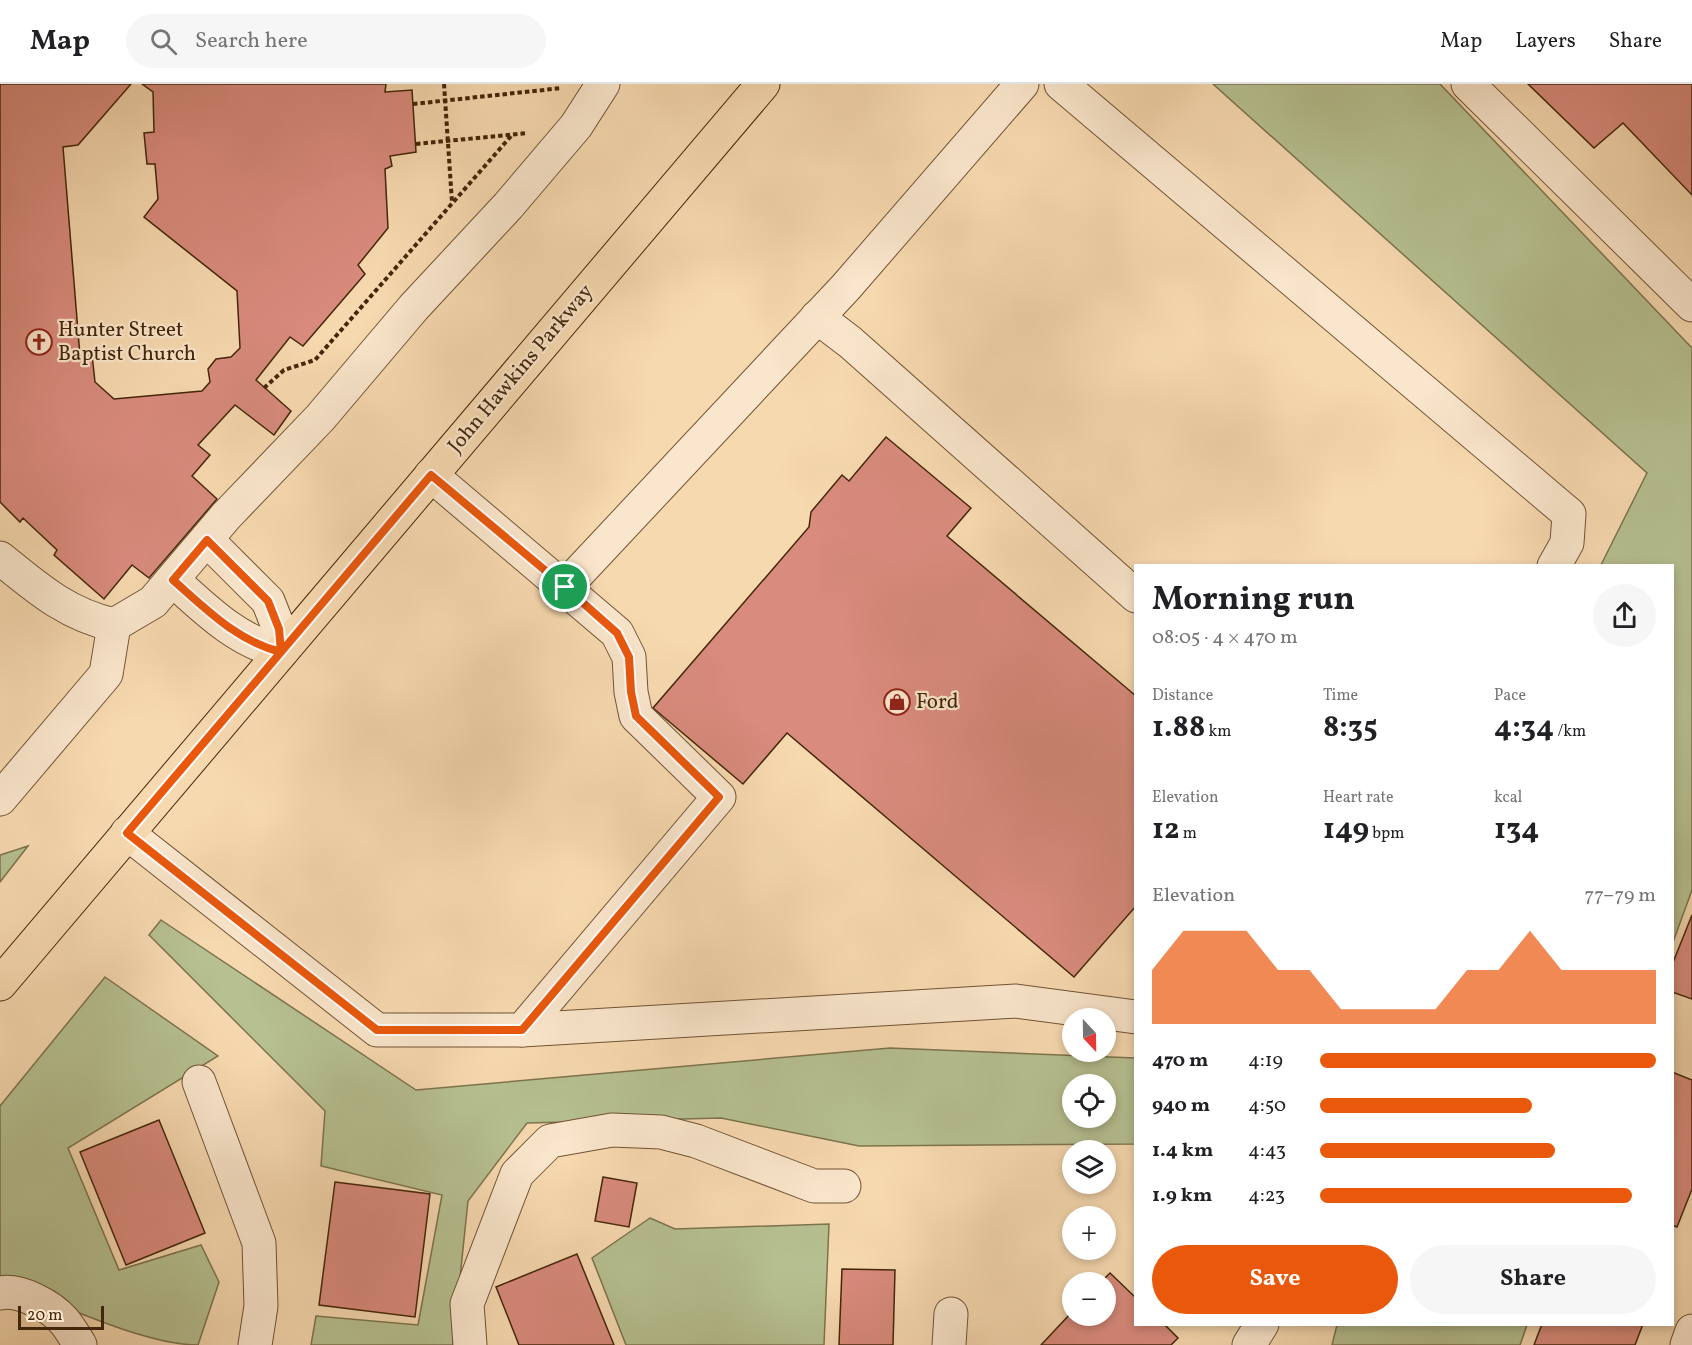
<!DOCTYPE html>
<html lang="en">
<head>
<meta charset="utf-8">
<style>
	body { margin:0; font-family:Vollkorn,serif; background:#f6f6f6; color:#202124; height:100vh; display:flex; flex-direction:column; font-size:22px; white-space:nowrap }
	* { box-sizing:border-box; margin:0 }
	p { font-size:20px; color:#757577 }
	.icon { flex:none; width:33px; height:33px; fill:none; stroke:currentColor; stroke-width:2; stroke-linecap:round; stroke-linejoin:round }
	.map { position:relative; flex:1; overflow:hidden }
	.side { position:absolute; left:1134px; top:480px; width:540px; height:762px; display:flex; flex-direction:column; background:#fff; border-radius:0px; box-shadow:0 3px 9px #0003 }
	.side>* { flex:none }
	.needle { width:39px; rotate:158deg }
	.tools { position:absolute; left:1062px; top:924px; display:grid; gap:12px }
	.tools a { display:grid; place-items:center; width:54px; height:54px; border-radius:50%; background:#fff; box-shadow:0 3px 9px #0003; font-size:30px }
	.scale { position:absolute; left:18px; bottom:15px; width:86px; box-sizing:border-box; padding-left:6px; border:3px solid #44260a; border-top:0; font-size:16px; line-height:21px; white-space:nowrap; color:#44260a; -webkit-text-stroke:4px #fae6cc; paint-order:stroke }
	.pin { position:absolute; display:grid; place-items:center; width:51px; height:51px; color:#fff; margin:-26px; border:3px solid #fff; border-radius:50%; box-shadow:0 2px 6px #0007 }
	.round { display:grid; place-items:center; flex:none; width:63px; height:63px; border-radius:32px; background:#f6f6f6 }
	.headline { display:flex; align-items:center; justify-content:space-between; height:102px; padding:0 18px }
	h1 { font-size:33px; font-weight:700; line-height:45px }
	.figures { display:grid; grid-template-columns:repeat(3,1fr); gap:9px; height:102px; padding:6px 18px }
	.figures div { display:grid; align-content:center }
	.figures b { font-size:30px; font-weight:700 }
	.figures small { font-size:16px; font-weight:400 }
	.figures p { font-size:16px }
	.chart { height:168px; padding:12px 18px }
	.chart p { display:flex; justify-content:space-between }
	.chart svg { width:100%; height:108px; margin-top:6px; fill:#ea580c; opacity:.7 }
	.action { display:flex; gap:12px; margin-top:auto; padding:12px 18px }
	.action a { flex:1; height:69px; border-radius:36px; background:#ea580c; color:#fff; font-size:24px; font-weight:700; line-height:69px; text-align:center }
	.action a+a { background:#f6f6f6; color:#202124 }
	ul { padding:0 18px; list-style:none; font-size:20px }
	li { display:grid; grid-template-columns:96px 72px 1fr; align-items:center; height:45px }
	li i { height:15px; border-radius:8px; background:#ea580c }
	header { display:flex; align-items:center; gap:36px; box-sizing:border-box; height:84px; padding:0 30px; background:#fff; border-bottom:2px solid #e0e0e0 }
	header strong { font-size:28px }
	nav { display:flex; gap:33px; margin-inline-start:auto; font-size:21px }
	.search { width:420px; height:54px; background:#f6f6f6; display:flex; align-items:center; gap:15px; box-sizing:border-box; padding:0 21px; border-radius:33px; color:#757577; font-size:22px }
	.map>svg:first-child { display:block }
</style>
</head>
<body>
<header>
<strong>Map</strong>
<div class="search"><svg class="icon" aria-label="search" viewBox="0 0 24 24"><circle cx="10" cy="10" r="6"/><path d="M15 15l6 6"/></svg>Search here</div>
<nav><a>Map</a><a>Layers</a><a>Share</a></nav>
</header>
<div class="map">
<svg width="1692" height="1261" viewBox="0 0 1692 1261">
	<rect width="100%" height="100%" fill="#f7d9b0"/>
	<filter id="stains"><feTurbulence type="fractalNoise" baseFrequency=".00333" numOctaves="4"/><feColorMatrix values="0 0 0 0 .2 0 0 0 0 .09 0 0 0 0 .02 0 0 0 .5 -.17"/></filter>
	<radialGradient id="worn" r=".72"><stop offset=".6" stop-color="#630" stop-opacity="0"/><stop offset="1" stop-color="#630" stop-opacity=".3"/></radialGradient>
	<g fill="#b6c091" stroke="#7d734e" stroke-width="1.5" fill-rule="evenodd">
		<polygon points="1213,0 1440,0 1692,264 1692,806 1673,858 1672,482 1601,481 1647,389"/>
		<polygon points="28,762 0,798 0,771"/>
		<path d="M161,836L416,1006L890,964L1135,974V1060L859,1062L721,1034L527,1039L468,1117L453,1261H311L316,1232L418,1241L442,1111L321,1082L325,1027L149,851ZM1072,1000H1106V1034H1072Z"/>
		<path d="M105,893L218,972L68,1064L119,1186L201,1161L219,1198L198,1261C145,1261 59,1220 8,1200L0,1202V1022Z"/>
		<polygon points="650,1134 675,1145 829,1140 824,1261 626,1261 592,1174"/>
		<polygon points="1337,1241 1337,1240 1527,1241 1520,1261 1332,1261"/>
	</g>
	<g fill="#d98b7d" stroke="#44260a" stroke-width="1.5">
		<polygon points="0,0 131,0 78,61 63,63 80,272 92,271 95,298 114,315 202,307 210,298 208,285 216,275 231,273 240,264 237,207 144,133 158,115 155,80 147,80 144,49 154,48 153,8 142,0 386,0 385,8 412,6 416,68 390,72 392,82 385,85 388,144 358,181 365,190 303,262 290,253 256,296 291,327 274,351 235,321 198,361 210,371 192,392 217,415 149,494 132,481 104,515 54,471 57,466 23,434 20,438 0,418"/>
		<polygon points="1528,0 1692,0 1692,111 1623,39 1594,64"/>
		<polygon points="886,353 971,424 947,452 1136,612 1136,822 1074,893 787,649 743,700 653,624 809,443 811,428 842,391 849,397"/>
		<polygon points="1692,831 1692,915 1672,908 1672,881"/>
		<polygon points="1672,988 1692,996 1692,1105 1677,1143 1672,1141"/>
		<polygon points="159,1036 205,1149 126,1181 80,1068"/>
		<polygon points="603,1093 637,1099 629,1143 595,1137"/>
		<polygon points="335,1098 430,1110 415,1233 319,1221"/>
		<polygon points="577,1170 614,1261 519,1261 496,1203"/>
		<polygon points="842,1185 895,1186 893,1261 839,1261"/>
		<polygon points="1110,1189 1136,1214 1136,1240 1164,1240 1178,1254 1171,1261 1041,1261 1072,1228 1072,1232 1106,1232 1106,1198 1101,1198"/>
		<polygon points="1542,1240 1643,1240 1635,1261 1534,1261"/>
	</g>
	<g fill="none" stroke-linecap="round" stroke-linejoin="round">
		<g stroke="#715334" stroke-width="35">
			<g id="minor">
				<polyline points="1061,0 1569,430 1567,459 1554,482"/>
				<polyline points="1468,0 1692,221"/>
				<polyline points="817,233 850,258 1136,512"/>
				<path d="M0,474C37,504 66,530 114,541L153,518L226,432L320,334L414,223L508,122L576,42L603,0"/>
				<path d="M173,496C206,526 237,557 281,568L279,545L268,517L207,456"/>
				<polyline points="565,503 846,203 1022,0"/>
				<polyline points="0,715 106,590 114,541"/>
				<polyline points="127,749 377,946 522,946 719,713 636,632 631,608 629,573 617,549 431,391"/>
				<polyline points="522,946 1016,917 1136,933"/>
				<polyline points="199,998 259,1159 261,1222 255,1261"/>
				<path d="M0,1209C20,1205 51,1222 64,1237C70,1244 75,1253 80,1261"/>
				<polyline points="470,1261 467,1220 517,1090 550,1057 612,1046 661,1048 696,1057 814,1102 844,1102"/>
				<polyline points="949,1261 951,1230"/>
				<polyline points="1249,1261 1262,1240"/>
				<polyline points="1687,1261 1692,1247"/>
			</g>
		</g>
		<g stroke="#44260a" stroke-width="35">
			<polyline id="major" points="0,900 763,0"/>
		</g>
		<g stroke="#44260a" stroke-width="4" stroke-dasharray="4.5 3" stroke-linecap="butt">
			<polyline points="444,0 452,118"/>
			<polyline points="413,20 562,4"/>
			<polyline points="416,60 528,49"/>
			<polyline points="264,304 284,286 315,276 512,51"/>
		</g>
		<use href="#minor" stroke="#fae6cc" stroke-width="33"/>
		<use href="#major" stroke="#f7d9b0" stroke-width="33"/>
	</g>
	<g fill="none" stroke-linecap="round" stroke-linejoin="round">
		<g stroke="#fff" stroke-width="12">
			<path id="route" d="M565,503L431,391L281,568C237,557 207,526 173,496L207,456L268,517L279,545L281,568L127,749L377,946H522L719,713L636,632L631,608L629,573L617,549L565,503"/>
		</g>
		<use href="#route" stroke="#ea580c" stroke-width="8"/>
	</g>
	<defs>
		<g id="church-ring" transform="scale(1.35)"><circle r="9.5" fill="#fae6cc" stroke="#8f2418" stroke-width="1.5"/><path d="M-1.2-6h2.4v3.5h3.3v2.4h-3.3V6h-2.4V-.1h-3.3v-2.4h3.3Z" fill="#8f2418"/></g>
		<g id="shop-ring" transform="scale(1.35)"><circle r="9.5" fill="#fae6cc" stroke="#8f2418" stroke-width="1.5"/><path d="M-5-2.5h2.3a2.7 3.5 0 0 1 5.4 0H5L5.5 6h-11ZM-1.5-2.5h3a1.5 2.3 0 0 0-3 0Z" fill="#8f2418"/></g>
	</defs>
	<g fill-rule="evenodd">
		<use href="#church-ring" x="39" y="258"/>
		<use href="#shop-ring" x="897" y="618"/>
	</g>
	<g text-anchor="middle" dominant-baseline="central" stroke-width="4.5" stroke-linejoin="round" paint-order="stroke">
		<g font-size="21" fill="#44260a" stroke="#fae6cc" text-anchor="start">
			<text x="58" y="246">Hunter Street<tspan x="58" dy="24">Baptist Church</tspan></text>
			<text x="916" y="618">Ford</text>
		</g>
		<g font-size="21" fill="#44260a" stroke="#fae6cc">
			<text transform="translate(521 285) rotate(-50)">John Hawkins Parkway</text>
		</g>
	</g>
	<rect width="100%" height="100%" filter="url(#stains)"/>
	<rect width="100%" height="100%" fill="url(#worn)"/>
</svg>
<div class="tools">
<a><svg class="needle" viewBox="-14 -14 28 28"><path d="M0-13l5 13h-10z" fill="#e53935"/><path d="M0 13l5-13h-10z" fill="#757577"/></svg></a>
<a><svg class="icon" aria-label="locate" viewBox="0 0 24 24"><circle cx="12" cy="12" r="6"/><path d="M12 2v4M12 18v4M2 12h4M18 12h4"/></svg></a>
<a><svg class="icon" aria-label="layers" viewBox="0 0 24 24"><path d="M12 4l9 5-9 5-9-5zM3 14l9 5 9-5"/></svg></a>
<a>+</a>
<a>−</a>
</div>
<div class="scale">20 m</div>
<div class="pin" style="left:565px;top:503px;background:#1e9e55"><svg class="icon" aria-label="arrive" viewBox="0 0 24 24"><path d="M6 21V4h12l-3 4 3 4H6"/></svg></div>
<section class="side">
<div class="headline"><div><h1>Morning run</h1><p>08:05 · 4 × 470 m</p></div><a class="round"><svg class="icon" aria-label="share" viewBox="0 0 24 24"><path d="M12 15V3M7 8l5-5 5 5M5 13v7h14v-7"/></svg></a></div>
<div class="figures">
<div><p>Distance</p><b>1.88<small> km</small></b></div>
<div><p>Time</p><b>8:35</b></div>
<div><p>Pace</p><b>4:34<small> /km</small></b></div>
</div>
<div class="figures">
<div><p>Elevation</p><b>12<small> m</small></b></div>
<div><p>Heart rate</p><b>149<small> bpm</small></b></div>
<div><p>kcal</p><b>134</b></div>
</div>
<div class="chart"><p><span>Elevation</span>77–79 m</p>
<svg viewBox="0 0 160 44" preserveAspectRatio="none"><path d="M0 44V22L10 6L20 6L30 6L40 22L50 22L60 38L70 38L80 38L90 38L100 22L110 22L120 6L130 22L140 22L150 22L160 22V44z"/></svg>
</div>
<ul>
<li><b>470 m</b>4:19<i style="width:100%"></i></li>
<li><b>940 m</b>4:50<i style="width:63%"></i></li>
<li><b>1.4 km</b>4:43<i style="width:70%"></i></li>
<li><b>1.9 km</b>4:23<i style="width:93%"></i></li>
</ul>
<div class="action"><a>Save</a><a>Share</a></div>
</section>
</div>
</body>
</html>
